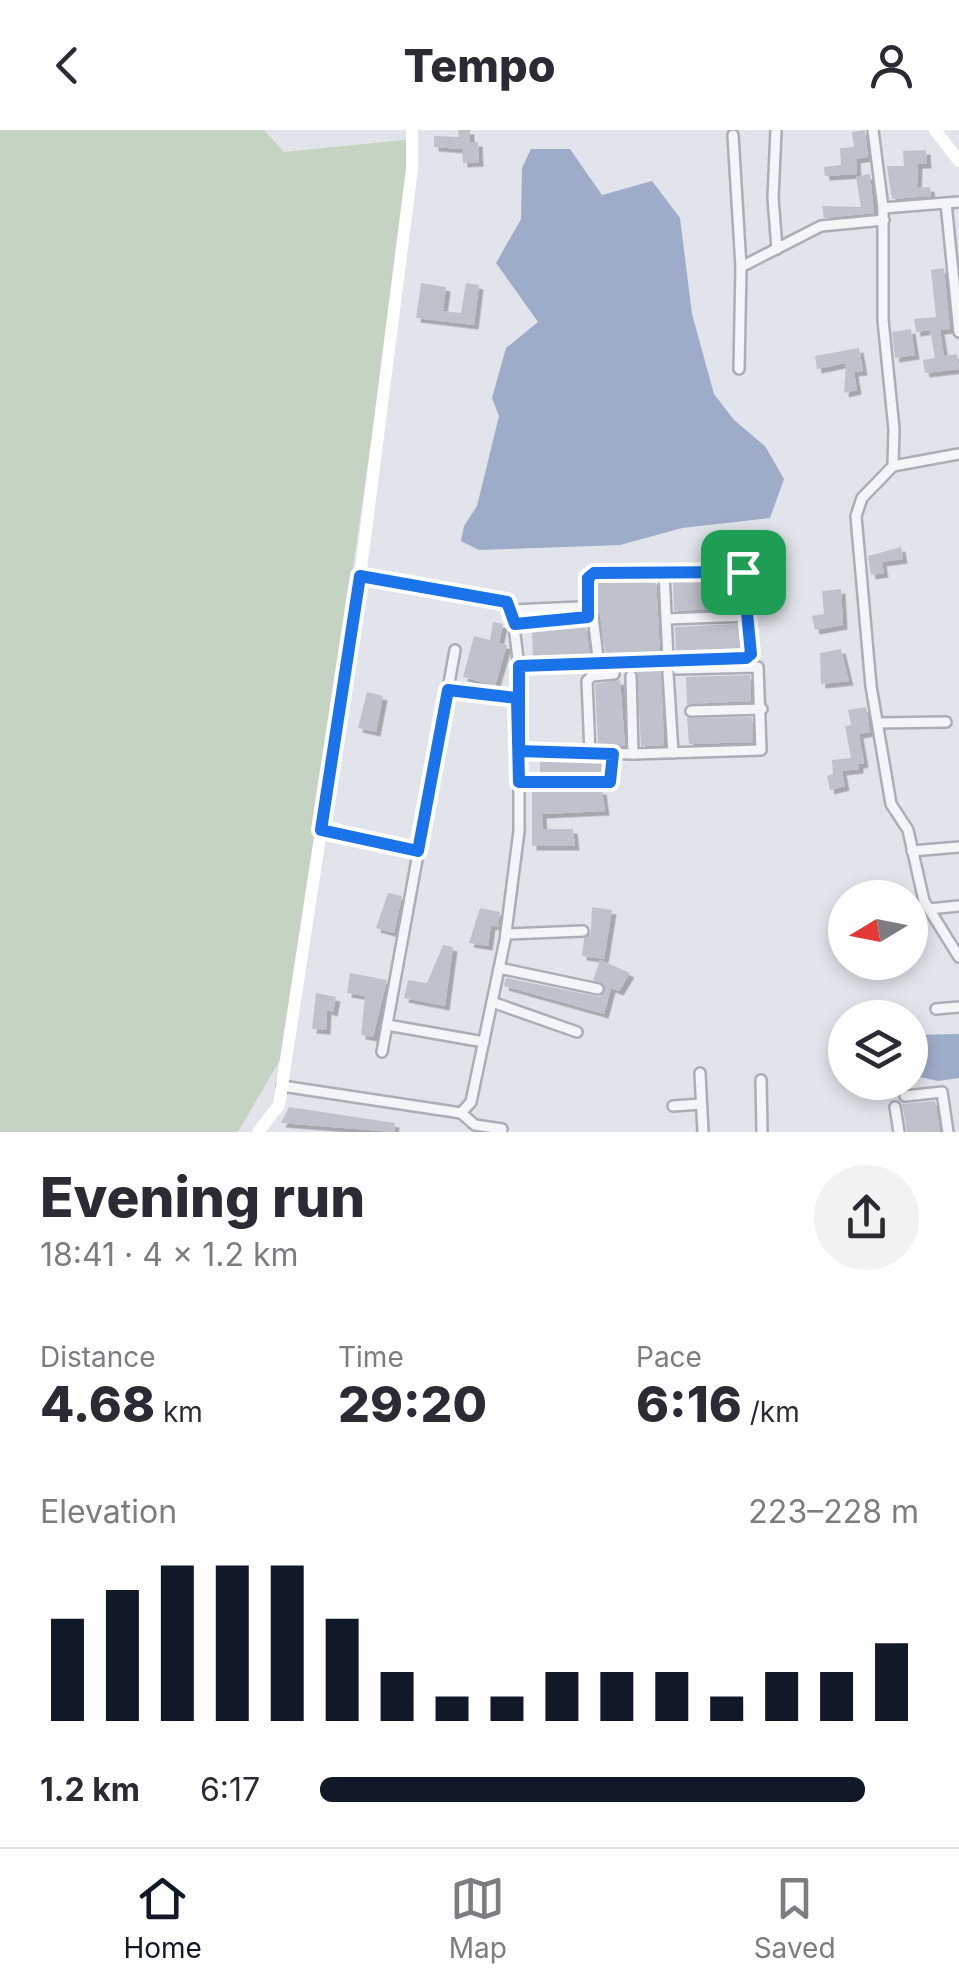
<!DOCTYPE html>
<html lang="en">
<head>
<meta charset="utf-8">
<style>
	body { margin:0; font-family:Inter,sans-serif; background:#f2f2f3; color:#2b2b33; height:100vh; display:flex; flex-direction:column; font-size:38px; white-space:nowrap }
	* { box-sizing:border-box; margin:0 }
	p { font-size:32px; color:#7c7c81 }
	.icon { flex:none; width:55px; height:55px; fill:none; stroke:currentColor; stroke-width:2; stroke-linecap:round; stroke-linejoin:round }
	.map { position:relative; height:1002px; overflow:hidden }
	.drawer { display:flex; flex-direction:column; background:#fff; flex:1 }
	.drawer>* { flex:none }
	.needle { width:65px; rotate:260deg }
	.tools { position:absolute; left:828px; top:750px; display:grid; gap:20px }
	.tools a { display:grid; place-items:center; width:100px; height:100px; border-radius:50%; background:#fff; box-shadow:0 5px 15px #0003; font-size:50px }
	.pin { position:absolute; display:grid; place-items:center; width:85px; height:85px; color:#fff; margin:-42px; border-radius:20px; box-shadow:0 5px 15px #0006 }
	.round { display:grid; place-items:center; flex:none; width:105px; height:105px; border-radius:52px; background:#f2f2f3 }
	.summary { display:flex; align-items:center; justify-content:space-between; height:170px; padding:0 40px }
	h1 { font-size:55px; font-weight:800; line-height:75px }
	.metrics { display:grid; grid-template-columns:repeat(3,1fr); gap:15px; height:170px; padding:10px 40px }
	.metrics div { display:grid; align-content:center }
	.metrics b { font-size:50px; font-weight:800 }
	.metrics small { font-size:28px; font-weight:400 }
	.metrics p { font-size:28px }
	.chart { height:280px; padding:20px 40px }
	.chart p { display:flex; justify-content:space-between }
	.chart svg { width:100%; height:180px; margin-top:10px; stroke:#111827; stroke-width:6 }
	ul { padding:0 40px; list-style:none; font-size:32px }
	li { display:grid; grid-template-columns:160px 120px 1fr; align-items:center; height:75px }
	li i { height:25px; border-radius:12px; background:#111827 }
	header { display:flex; justify-content:space-between; align-items:center; height:130px; padding:0 40px; background:#fff; font-size:45px; font-weight:800 }
	.tab-bar { display:flex; justify-content:space-around; align-items:center; height:140px; border-top:2px solid #e1e1e2; background:#fff; font-size:28px; color:#7c7c81 }
	.tab-bar a { display:grid; justify-items:center; gap:5px }
	.tab-bar .active { color:#111827 }
	.map>svg:first-child { display:block }
</style>
</head>
<body>
<header><svg class="icon" aria-label="back" viewBox="0 0 24 24"><path d="M15 5l-7 7 7 7"/></svg>Tempo<svg class="icon" aria-label="person" viewBox="0 0 24 24"><circle cx="12" cy="8" r="4"/><path d="M4 21q1-7 8-7t8 7"/></svg></header>
<div class="map">
<svg width="959" height="1002" viewBox="0 0 959 1002">
	<defs>
		<filter id="shadow"><feDropShadow dx="4.5" dy="4.5" stdDeviation="0" flood-color="#0004"/></filter>
	</defs>
	<rect width="100%" height="100%" fill="#e1e4ea"/>
	<polygon fill="#c5d3c3" points="0,0 264,0 284,22 414,9 284,923 238,1002 0,1002"/>
	<g fill="#9dacc9">
		<polygon points="531,19 570,19 602,65 652,51 680,88 692,184 714,264 734,290 765,316 784,349 770,388 682,398 620,415 479,420 461,411 464,396 477,376 499,286 492,268 506,218 538,192 496,133 521,89 522,38"/>
		<polygon points="959,904 959,948 938,951 910,945 910,905"/>
	</g>
	<g fill="#bfc2cc" filter="url(#shadow)">
		<polygon points="458,0 470,0 470,12 478,12 479,32 463,33 462,19 434,17 434,6 459,7"/>
		<polygon points="865,0 868,27 856,29 857,44 825,46 824,37 841,35 840,18 854,17 852,2"/>
		<polygon points="926,20 927,34 918,34 917,58 930,57 931,66 892,69 887,36 904,36 903,21"/>
		<polygon points="870,44 874,83 824,88 822,76 861,77 856,47"/>
		<polygon points="944,138 950,199 940,200 944,226 957,224 959,239 925,243 923,230 935,228 930,200 916,202 914,189 936,187 931,140"/>
		<polygon points="421,153 446,157 443,181 461,183 466,153 479,155 474,195 416,188"/>
		<polygon points="911,199 915,225 895,228 892,202"/>
		<polygon points="859,218 863,241 854,242 857,260 844,263 846,233 817,239 815,226"/>
		<polygon points="901,417 903,429 882,432 884,443 871,445 868,426"/>
		<polygon points="734,448 737,478 674,481 673,450"/>
		<polygon points="656,450 660,523 606,525 597,480 598,452"/>
		<polygon points="841,459 843,495 815,500 812,486 824,484 822,461"/>
		<polygon points="493,492 503,494 499,513 507,515 495,556 463,547 474,506 490,510"/>
		<polygon points="738,494 741,519 676,522 675,497"/>
		<polygon points="586,496 590,526 533,528 532,501"/>
		<polygon points="841,519 849,551 821,554 820,523"/>
		<polygon points="661,539 664,615 641,616 637,540"/>
		<polygon points="750,545 751,571 687,574 686,547"/>
		<polygon points="620,550 625,616 598,615 595,554"/>
		<polygon points="367,562 383,566 376,602 358,598"/>
		<polygon points="866,577 870,602 859,604 864,633 859,634 859,639 842,641 845,656 830,660 827,646 833,644 832,630 851,628 845,596 851,595 848,580"/>
		<polygon points="752,587 753,612 689,614 687,588"/>
		<polygon points="540,630 604,631 603,644 540,643"/>
		<polygon points="602,660 605,681 542,684 543,699 573,699 575,716 532,716 532,661"/>
		<polygon points="388,763 402,766 394,803 376,798"/>
		<polygon points="592,777 612,780 604,829 582,826 584,809 591,802"/>
		<polygon points="480,778 500,782 498,797 491,795 488,816 469,813"/>
		<polygon points="443,815 453,817 445,876 404,868 408,850 427,853"/>
		<polygon points="600,830 630,843 619,861 611,858 604,884 504,856 506,848 600,867 605,856 593,850"/>
		<polygon points="350,843 387,850 373,907 361,905 365,866 347,863"/>
		<polygon points="316,863 336,867 333,882 327,880 326,900 312,899"/>
		<polygon points="935,971 940,1002 907,1002 902,974"/>
		<polygon points="289,977 395,993 394,1002 281,993"/>
	</g>
	<g fill="none" stroke-linecap="round" stroke-linejoin="round">
		<g stroke="#aaaeb7" stroke-width="14">
			<g id="minor">
				<polyline points="776,0 773,68 777,119"/>
				<polyline points="873,0 883,78 883,190 894,299 893,336 862,368 856,386 871,556 891,674 908,700 924,771 959,827"/>
				<polyline points="733,5 741,137"/>
				<polyline points="946,73 959,202"/>
				<polyline points="883,78 959,72"/>
				<polyline points="739,239 741,137 821,96 884,90"/>
				<polyline points="893,336 959,324"/>
				<polyline points="512,480 580,477"/>
				<polyline points="587,487 591,444 741,440 750,527 668,531"/>
				<polyline points="667,489 748,486"/>
				<polyline points="515,494 593,487 599,535"/>
				<polyline points="519,537 668,531 664,441"/>
				<polyline points="668,543 673,623"/>
				<polyline points="631,546 633,624"/>
				<polyline points="448,560 517,568"/>
				<polyline points="691,581 762,579"/>
				<polyline points="878,593 946,592"/>
				<polyline points="519,621 633,624 761,620 758,537 677,539"/>
				<polyline points="590,623 587,551 592,546 614,544"/>
				<polyline points="519,651 610,652 613,623"/>
				<polyline points="321,701 419,721"/>
				<polyline points="912,721 959,717"/>
				<polyline points="929,779 959,776"/>
				<polyline points="506,804 583,801"/>
				<polyline points="499,838 598,859"/>
				<polyline points="492,872 577,902"/>
				<polyline points="936,879 959,877"/>
				<polyline points="387,895 484,912"/>
				<polyline points="382,922 455,520"/>
				<polyline points="700,943 703,1002"/>
				<polyline points="761,950 762,1002"/>
				<polyline points="282,956 461,983 471,972 505,810 519,701 519,537 512,480 507,472 360,447"/>
				<polyline points="905,966 942,962 948,1002"/>
				<polyline points="673,976 701,974"/>
				<polyline points="895,977 899,1002"/>
				<polyline points="461,983 475,995 502,999"/>
			</g>
		</g>
		<use href="#minor" stroke="#f4f5f8" stroke-width="9"/>
		<g stroke="#fff" stroke-width="12">
			<polyline points="935,0 959,31"/>
			<polyline points="258,1002 279,975 360,447 412,39 412,0"/>
		</g>
	</g>
	<g fill="none" stroke-linecap="round" stroke-linejoin="round">
		<g stroke="#fff" stroke-width="20">
			<polyline id="route" points="743,442 594,443 588,448 588,487 515,494 507,472 360,446 321,700 418,721 448,560 517,568 519,652 610,652 613,624 519,621 519,536 746,528 751,524 743,442"/>
		</g>
		<use href="#route" stroke="#1a73e8" stroke-width="12"/>
	</g>
</svg>
<div class="tools">
<a><svg class="needle" viewBox="-14 -14 28 28"><path d="M0-13l5 13h-10z" fill="#e53935"/><path d="M0 13l5-13h-10z" fill="#7c7c81"/></svg></a>
<a><svg class="icon" aria-label="layers" viewBox="0 0 24 24"><path d="M12 4l9 5-9 5-9-5zM3 14l9 5 9-5"/></svg></a>
</div>
<div class="pin" style="left:743px;top:442px;background:#1e9e55"><svg class="icon" aria-label="arrive" viewBox="0 0 24 24"><path d="M6 21V4h12l-3 4 3 4H6"/></svg></div>
</div>
<section class="drawer">
<div class="summary"><div><h1>Evening run</h1><p>18:41 · 4 × 1.2 km</p></div><a class="round"><svg class="icon" aria-label="share" viewBox="0 0 24 24"><path d="M12 15V3M7 8l5-5 5 5M5 13v7h14v-7"/></svg></a></div>
<div class="metrics">
<div><p>Distance</p><b>4.68<small> km</small></b></div>
<div><p>Time</p><b>29:20</b></div>
<div><p>Pace</p><b>6:16<small> /km</small></b></div>
</div>
<div class="chart"><p><span>Elevation</span>223–228 m</p>
<svg viewBox="0 0 160 44" preserveAspectRatio="none"><path d="M5 44V19M15 44V12M25 44V6M35 44V6M45 44V6M55 44V19M65 44V32M75 44V38M85 44V38M95 44V32M105 44V32M115 44V32M125 44V38M135 44V32M145 44V32M155 44V25"/></svg>
</div>
<ul>
<li><b>1.2 km</b>6:17<i style="width:91%"></i></li>
</ul>
</section>
<nav class="tab-bar">
<a class="active"><svg class="icon" aria-label="home" viewBox="0 0 24 24"><path d="M3 11l9-7 9 7M6 9v11h12V9"/></svg>Home</a>
<a><svg class="icon" aria-label="map" viewBox="0 0 24 24"><path d="M3 6l6-2 6 2 6-2v14l-6 2-6-2-6 2zM9 4v14M15 6v14"/></svg>Map</a>
<a><svg class="icon" aria-label="saved" viewBox="0 0 24 24"><path d="M7 4h10v16l-5-4-5 4z"/></svg>Saved</a>
</nav>
</body>
</html>
